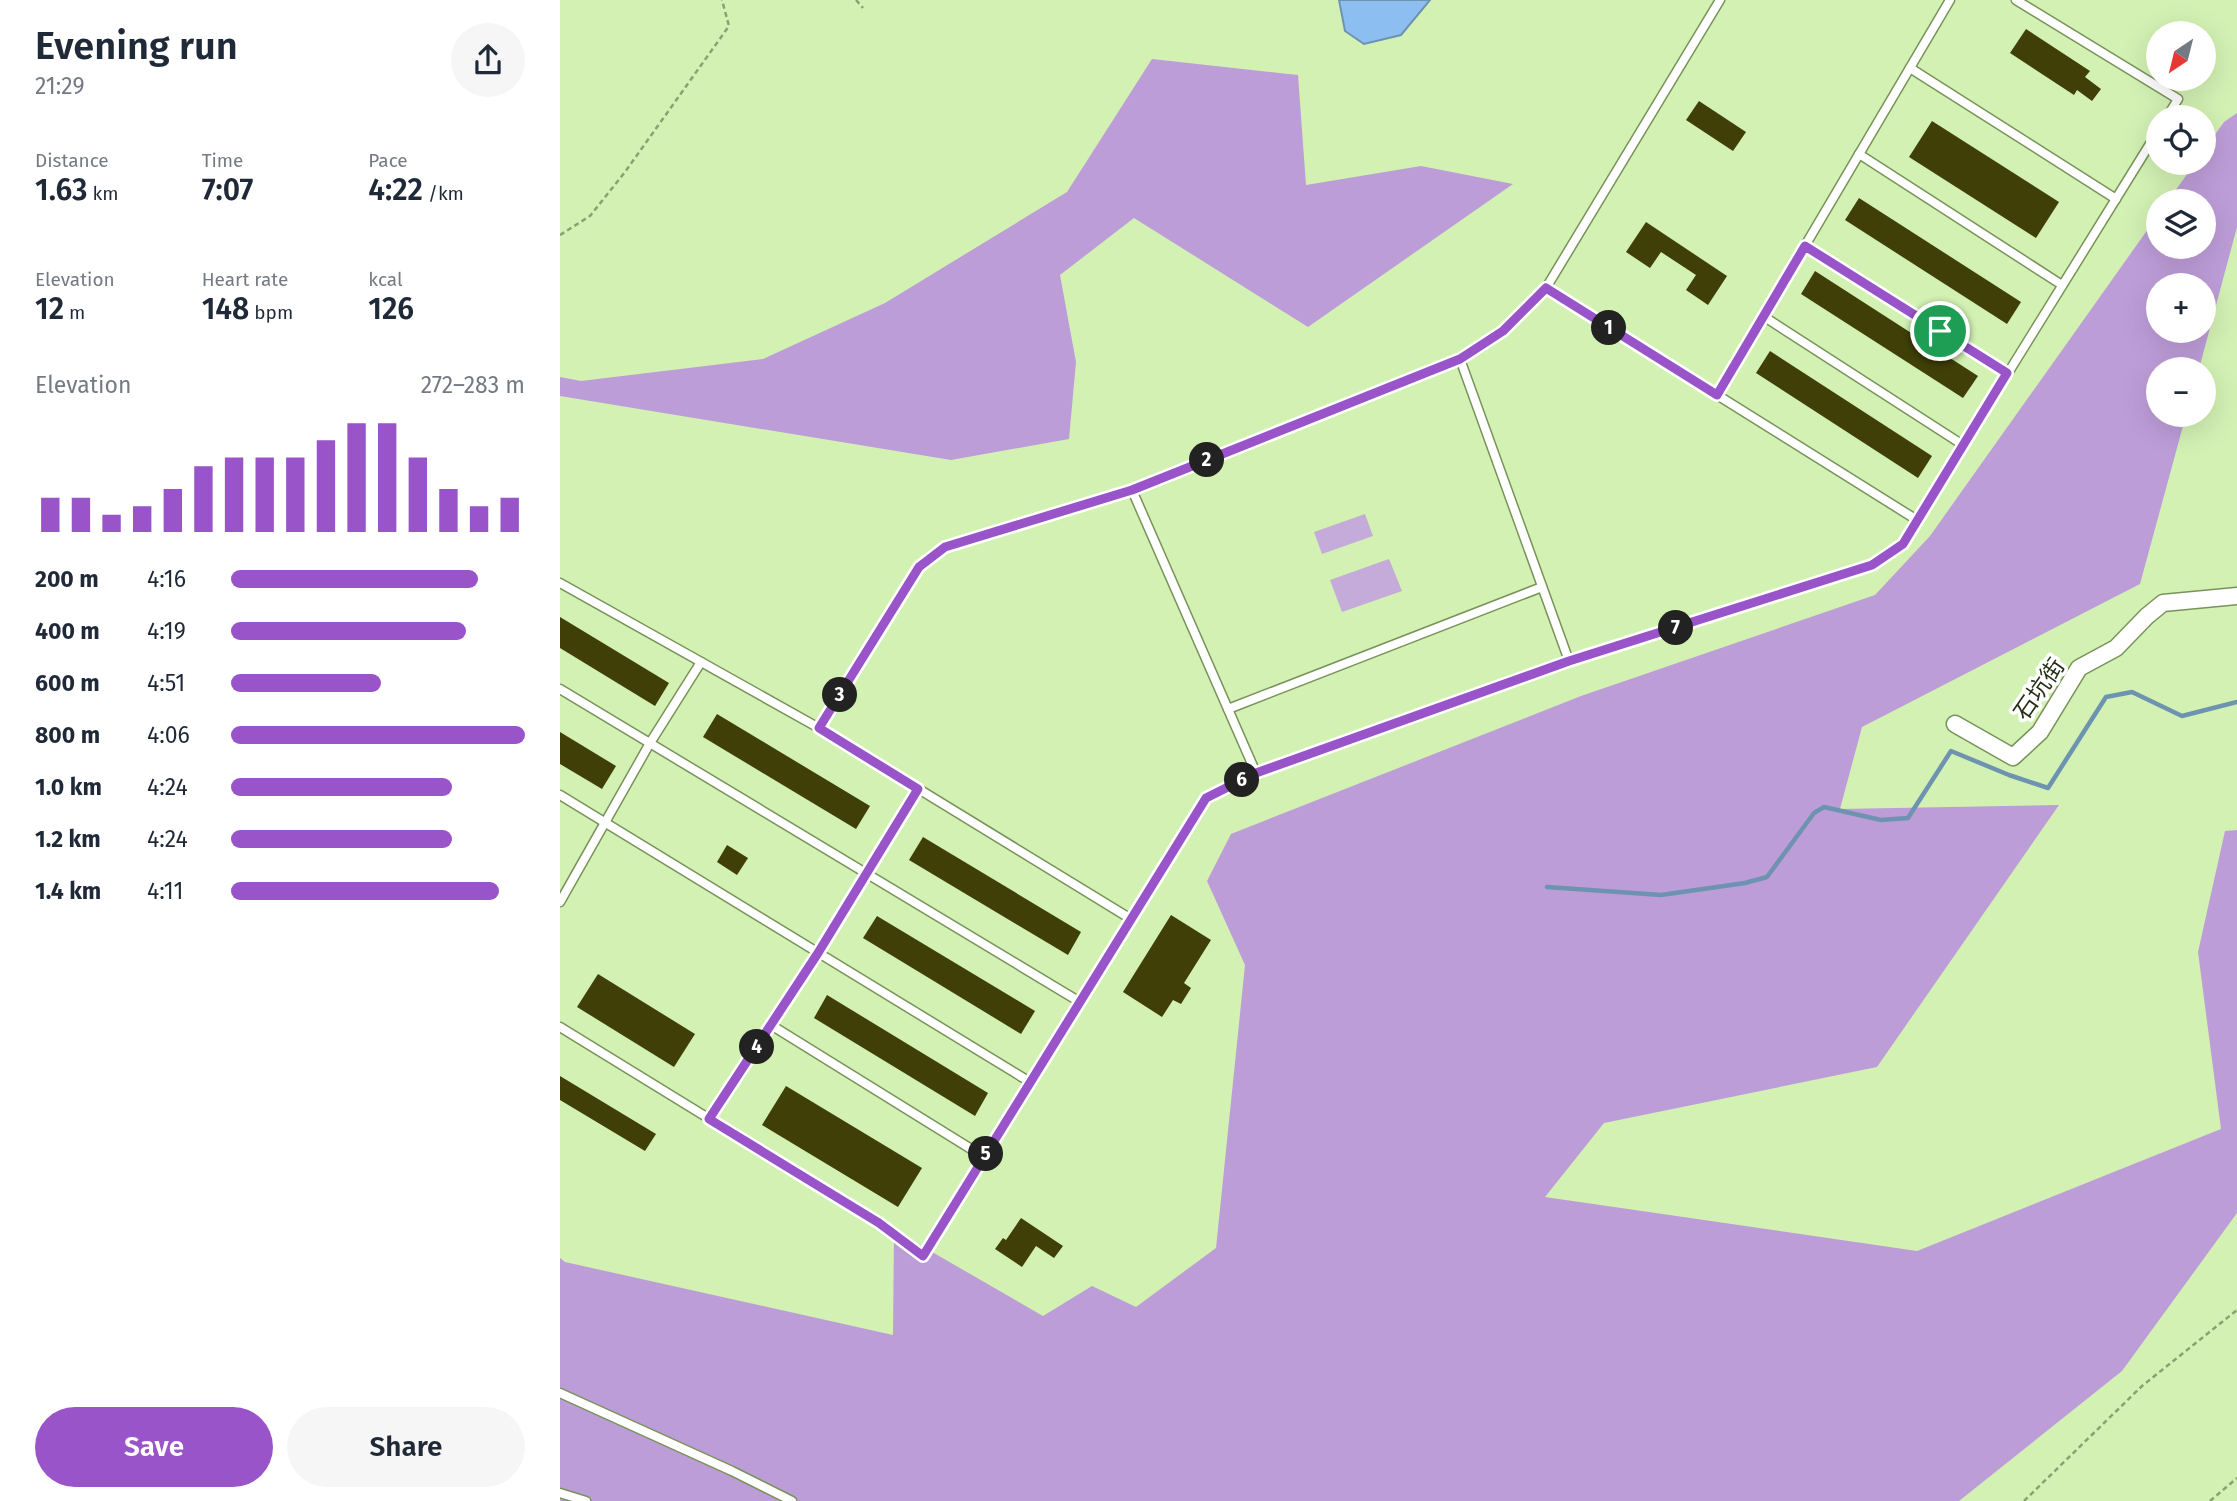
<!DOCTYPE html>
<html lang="en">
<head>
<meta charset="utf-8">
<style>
	body { margin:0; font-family:"Fira Sans","Noto Sans TC",sans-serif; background:#f6f6f7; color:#1f2937; height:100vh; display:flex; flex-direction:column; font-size:26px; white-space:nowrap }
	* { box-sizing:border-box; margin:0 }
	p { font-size:23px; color:#747a83 }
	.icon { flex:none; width:38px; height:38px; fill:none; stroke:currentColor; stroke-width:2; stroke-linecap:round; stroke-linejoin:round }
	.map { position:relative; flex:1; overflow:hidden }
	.sheet { display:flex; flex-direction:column; background:#fff; width:560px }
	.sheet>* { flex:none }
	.needle { width:46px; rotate:215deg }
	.controls { position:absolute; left:1586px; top:21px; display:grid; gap:14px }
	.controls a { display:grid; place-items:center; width:70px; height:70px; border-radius:50%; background:#fff; box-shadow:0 7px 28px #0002; font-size:35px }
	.pin { position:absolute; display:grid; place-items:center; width:60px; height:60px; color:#fff; margin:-30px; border:4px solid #fff; border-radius:50%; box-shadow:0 2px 7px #0007 }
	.km { position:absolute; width:35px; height:35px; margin:-18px; border-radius:50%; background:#222; color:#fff; font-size:19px; line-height:35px; text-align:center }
	.round { display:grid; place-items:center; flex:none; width:74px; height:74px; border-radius:37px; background:#f6f6f7 }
	.head { display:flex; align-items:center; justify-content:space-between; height:119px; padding:0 35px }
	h1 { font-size:38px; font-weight:600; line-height:52px }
	.stats { display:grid; grid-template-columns:repeat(3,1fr); gap:10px; height:119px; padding:7px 35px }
	.stats div { display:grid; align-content:center }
	.stats b { font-size:30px; font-weight:600 }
	.stats small { font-size:19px; font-weight:400 }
	.stats p { font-size:19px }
	.chart { height:196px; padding:14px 35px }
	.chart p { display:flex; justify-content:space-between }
	.chart svg { width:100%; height:126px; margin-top:7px; stroke:#9854c8; stroke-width:6 }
	.primary-button { display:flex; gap:14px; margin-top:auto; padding:14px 35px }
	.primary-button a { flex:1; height:80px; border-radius:42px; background:#9854c8; color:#fff; font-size:28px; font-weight:600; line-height:80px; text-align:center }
	.primary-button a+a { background:#f6f6f7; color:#1f2937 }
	ul { padding:0 35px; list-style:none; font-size:23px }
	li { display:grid; grid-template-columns:112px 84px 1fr; align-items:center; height:52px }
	li i { height:18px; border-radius:9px; background:#9854c8 }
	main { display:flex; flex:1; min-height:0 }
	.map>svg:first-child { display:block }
</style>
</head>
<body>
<main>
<section class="sheet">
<div class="head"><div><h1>Evening run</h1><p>21:29</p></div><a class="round"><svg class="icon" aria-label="share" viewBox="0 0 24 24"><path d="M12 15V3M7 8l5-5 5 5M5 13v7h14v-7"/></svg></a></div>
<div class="stats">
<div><p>Distance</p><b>1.63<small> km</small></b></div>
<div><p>Time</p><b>7:07</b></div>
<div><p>Pace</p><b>4:22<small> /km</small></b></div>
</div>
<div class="stats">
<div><p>Elevation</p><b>12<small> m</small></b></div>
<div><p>Heart rate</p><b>148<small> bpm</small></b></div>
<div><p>kcal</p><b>126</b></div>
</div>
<div class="chart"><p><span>Elevation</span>272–283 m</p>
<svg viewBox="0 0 160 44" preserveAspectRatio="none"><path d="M5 44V32M15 44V32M25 44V38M35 44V35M45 44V29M55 44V21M65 44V18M75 44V18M85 44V18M95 44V12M105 44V6M115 44V6M125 44V18M135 44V29M145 44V35M155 44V32"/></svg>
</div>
<ul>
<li><b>200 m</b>4:16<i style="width:84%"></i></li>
<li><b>400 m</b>4:19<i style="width:80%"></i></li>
<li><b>600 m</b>4:51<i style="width:51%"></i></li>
<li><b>800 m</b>4:06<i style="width:100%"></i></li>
<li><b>1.0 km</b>4:24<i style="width:75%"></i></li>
<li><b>1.2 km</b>4:24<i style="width:75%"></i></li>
<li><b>1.4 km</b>4:11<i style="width:91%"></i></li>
</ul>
<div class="primary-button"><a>Save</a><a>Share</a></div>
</section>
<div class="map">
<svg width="1677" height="1501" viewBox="0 0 1677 1501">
	<rect width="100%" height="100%" fill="#d3f1b3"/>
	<g fill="#c4abd9">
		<polygon points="805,514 813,536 762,554 754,532"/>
		<polygon points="829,559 842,591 782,612 770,580"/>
	</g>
	<g fill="#bd9dd8" fill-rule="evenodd">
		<polygon points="592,59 738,75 746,185 861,166 953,184 748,327 574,218 500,275 516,362 509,439 391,460 0,396 0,377 21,381 203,359 325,303 507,192"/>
		<path d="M1677,113V227L1639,369H1598V415H1626L1580,584L1302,727L1280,809L1499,805L1317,1067L1044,1123L985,1197L1357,1251L1661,1129L1638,952L1665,831L1677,830V1213L1562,1371L1399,1501H0V1258L5,1262L333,1335L334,1230L483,1316L532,1286L576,1307L656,1248L685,965L647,881L671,834L1021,696L1315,595L1370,536L1598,215V247H1643V201H1608L1635,163H1643V151L1664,122ZM1598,285H1643V331H1598Z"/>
	</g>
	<polygon fill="#8cbef1" stroke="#6d93b0" stroke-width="2" points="779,0 870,0 841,35 804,44 785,31"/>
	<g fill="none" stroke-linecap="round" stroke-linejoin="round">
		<polyline stroke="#6d93b0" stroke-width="4.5" points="987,887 1101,895 1185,883 1207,877 1254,813 1264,807 1321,820 1348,818 1391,751 1449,775 1488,788 1546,697 1572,692 1622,716 1677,702"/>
	</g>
	<g fill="#3f3f07">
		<polygon points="1466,29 1530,71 1525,77 1541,89 1532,101 1517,90 1514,95 1450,53"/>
		<polygon points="1139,101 1186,132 1173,151 1126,120"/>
		<polygon points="1372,121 1499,202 1476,238 1349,157"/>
		<polygon points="1299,198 1461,302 1447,324 1285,220"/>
		<polygon points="1086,222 1167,276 1148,305 1126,290 1136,275 1101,252 1090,268 1066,252"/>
		<polygon points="1255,271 1418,376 1403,398 1241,294"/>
		<polygon points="1210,351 1372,456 1358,478 1196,373"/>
		<polygon points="0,617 109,683 95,706 0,648"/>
		<polygon points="157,714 310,806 296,829 143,737"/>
		<polygon points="0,732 56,766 42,789 0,764"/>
		<polygon points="363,837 521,932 508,955 349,860"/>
		<polygon points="167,845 188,858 177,875 157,862"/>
		<polygon points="611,915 651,940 624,983 631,988 621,1004 613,1000 602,1017 563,992"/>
		<polygon points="317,916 475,1011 461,1034 303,938"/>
		<polygon points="38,974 135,1034 114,1067 17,1007"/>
		<polygon points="267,995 428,1093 415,1116 254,1018"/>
		<polygon points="0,1076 96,1134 85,1151 0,1100"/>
		<polygon points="226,1086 362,1168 338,1207 202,1125"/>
		<polygon points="461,1218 503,1246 494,1258 476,1246 462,1267 435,1249 443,1238 446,1240"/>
	</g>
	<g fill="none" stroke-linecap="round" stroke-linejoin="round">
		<g stroke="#78935a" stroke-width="11">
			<g id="lane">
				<polyline points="1456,0 1618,99 1607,117"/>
				<polyline points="1350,68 1556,199"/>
				<polyline points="1299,154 1502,285"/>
				<polyline points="1245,246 1447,373"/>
				<polyline points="986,288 1357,520 1598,131"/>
				<polyline points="1203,316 1403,445"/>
				<polyline points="900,359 1009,661 1312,565 1343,544 1357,520"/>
				<polyline points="1157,395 1390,0"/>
				<polyline points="572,490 696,773"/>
				<polyline points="0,583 259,728 359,567 385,547 572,490 900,359 943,331 986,288 1160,0"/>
				<polyline points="0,689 520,1002"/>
				<polyline points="668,709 982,587"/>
				<polyline points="259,728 571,919"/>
				<polyline points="0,795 470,1082"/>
				<polyline points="0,902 90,743 141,662"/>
				<polyline points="211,1025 424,1157"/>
				<polyline points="0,1027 319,1223 363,1256 646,798 696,773 1009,661"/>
				<polyline points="149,1119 258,953 358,789"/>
				<polyline points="0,1393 172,1471 232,1501"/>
				<polyline points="0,1493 26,1501"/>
			</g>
		</g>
		<g stroke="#78935a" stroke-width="19">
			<polyline id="street" points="1395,724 1453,757 1480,732 1519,668 1556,648 1587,616 1603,603 1677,596"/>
		</g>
		<g stroke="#8aa072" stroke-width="2.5" stroke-dasharray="5 3.5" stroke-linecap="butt">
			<polyline points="296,0 303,8"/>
			<polyline points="0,235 30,216 65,172 169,26 162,0"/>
			<polyline points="1464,1501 1582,1386 1677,1310"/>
			<polyline points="1650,1501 1677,1478"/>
		</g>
		<use href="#lane" stroke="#fff" stroke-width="8"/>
		<use href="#street" stroke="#fff" stroke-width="16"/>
	</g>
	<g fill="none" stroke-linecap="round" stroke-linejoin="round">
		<g stroke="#fff" stroke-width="14">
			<polygon id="route" points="1245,246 1447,373 1343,544 1312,565 1009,661 696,773 646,798 363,1256 319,1223 149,1119 258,953 358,789 259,728 359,567 385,547 572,490 900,359 943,331 986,288 1157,395"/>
		</g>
		<use href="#route" stroke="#9854c8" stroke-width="9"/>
	</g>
	<g text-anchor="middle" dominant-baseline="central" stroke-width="7" stroke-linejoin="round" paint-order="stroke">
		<g font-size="23" fill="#242f17" stroke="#fff">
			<text transform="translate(1479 689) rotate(-55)">石坑街</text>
		</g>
	</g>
</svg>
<div class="controls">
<a><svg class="needle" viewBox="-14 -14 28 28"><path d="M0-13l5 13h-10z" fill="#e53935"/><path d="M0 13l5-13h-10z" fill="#747a83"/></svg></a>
<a><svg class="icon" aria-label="locate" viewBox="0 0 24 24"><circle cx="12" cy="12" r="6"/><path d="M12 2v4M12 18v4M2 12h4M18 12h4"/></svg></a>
<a><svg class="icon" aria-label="layers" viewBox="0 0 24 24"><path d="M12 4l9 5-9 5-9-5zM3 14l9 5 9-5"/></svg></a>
<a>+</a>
<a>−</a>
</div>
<div class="pin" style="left:1380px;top:331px;background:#1e9e55"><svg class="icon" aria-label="arrive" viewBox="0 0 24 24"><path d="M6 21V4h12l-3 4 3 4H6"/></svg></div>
<b class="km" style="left:1049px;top:328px">1</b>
<b class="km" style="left:647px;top:460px">2</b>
<b class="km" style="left:280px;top:695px">3</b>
<b class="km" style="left:197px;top:1047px">4</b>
<b class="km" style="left:426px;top:1154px">5</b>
<b class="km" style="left:682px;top:780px">6</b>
<b class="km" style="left:1116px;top:628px">7</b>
</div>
</main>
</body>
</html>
